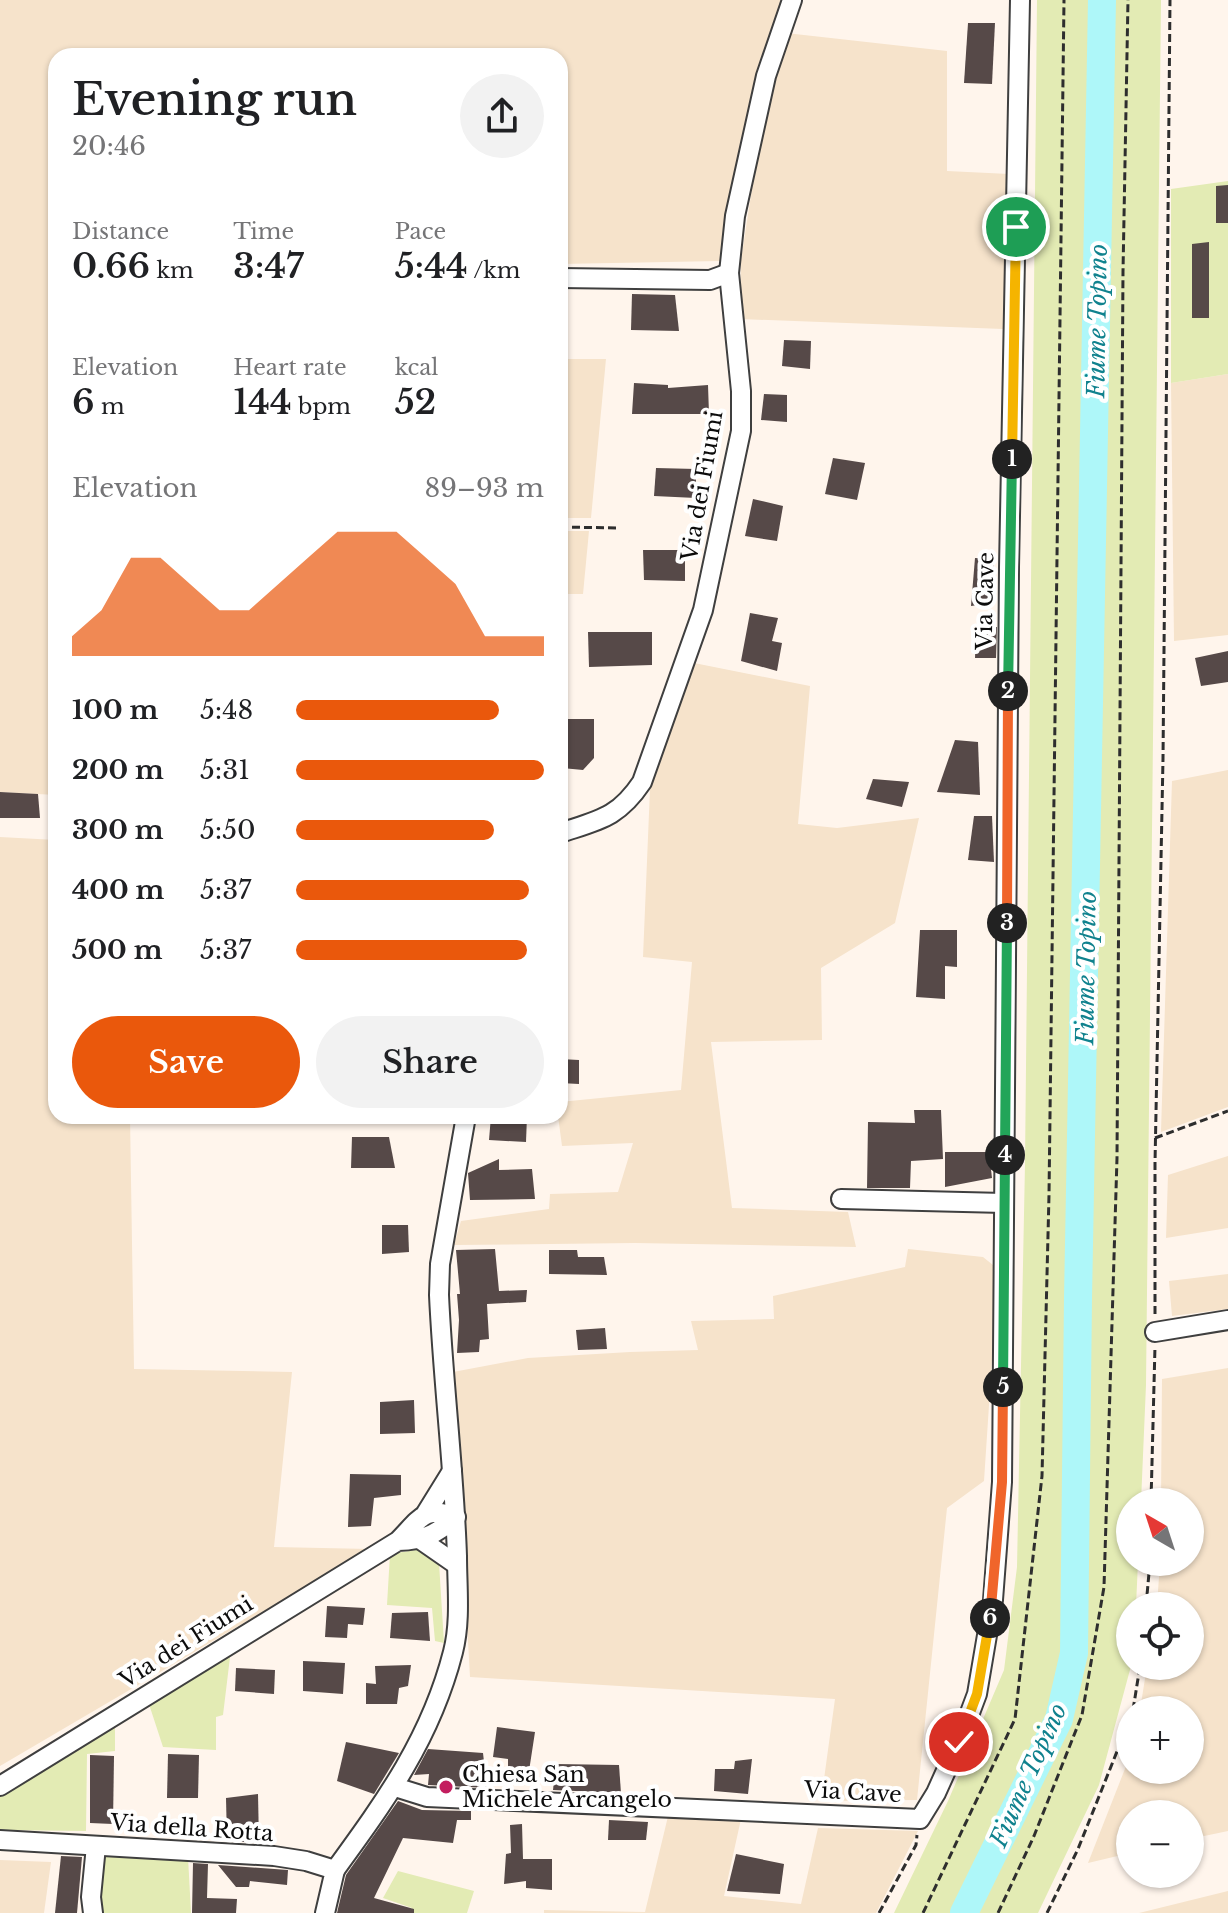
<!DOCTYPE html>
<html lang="en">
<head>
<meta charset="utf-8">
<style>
	body { margin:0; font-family:"Libre Baskerville",serif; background:#f2f2f2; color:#202124; height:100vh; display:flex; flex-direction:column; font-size:30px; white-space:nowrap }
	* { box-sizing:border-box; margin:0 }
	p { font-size:26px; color:#757577 }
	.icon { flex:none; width:44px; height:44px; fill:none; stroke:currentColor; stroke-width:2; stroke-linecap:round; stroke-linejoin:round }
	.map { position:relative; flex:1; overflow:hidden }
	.sheet { position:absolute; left:48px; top:48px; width:520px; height:1076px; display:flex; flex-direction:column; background:#fff; border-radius:24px; box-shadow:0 2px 6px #0004 }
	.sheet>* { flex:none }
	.needle { width:52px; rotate:321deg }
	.tools { position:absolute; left:1116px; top:1488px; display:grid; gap:16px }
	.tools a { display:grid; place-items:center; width:88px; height:88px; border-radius:50%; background:#fff; box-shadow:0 2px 6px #0004; font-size:40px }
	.pin { position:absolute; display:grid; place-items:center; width:68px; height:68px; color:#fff; margin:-34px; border:4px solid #fff; border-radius:50%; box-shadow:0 2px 8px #0007 }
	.km { position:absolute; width:40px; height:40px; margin:-20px; border-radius:50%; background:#222; color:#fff; font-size:22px; line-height:40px; text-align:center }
	.round { display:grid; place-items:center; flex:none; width:84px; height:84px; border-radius:42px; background:#f2f2f2 }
	.head { display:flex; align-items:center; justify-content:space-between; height:136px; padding:0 24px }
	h1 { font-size:44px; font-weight:600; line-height:60px }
	.stats { display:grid; grid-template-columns:repeat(3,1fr); gap:12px; height:136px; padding:8px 24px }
	.stats div { display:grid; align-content:center }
	.stats b { font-size:34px; font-weight:600 }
	.stats small { font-size:22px; font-weight:400 }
	.stats p { font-size:22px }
	.chart { height:224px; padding:16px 24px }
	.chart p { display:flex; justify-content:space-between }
	.chart svg { width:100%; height:144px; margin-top:8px; fill:#ea580c; opacity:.7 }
	.cta { display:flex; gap:16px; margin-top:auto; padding:16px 24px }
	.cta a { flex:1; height:92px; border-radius:48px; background:#ea580c; color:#fff; font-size:32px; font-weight:600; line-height:92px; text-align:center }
	.cta a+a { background:#f2f2f2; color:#202124 }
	ul { padding:0 24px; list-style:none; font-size:26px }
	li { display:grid; grid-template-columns:128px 96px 1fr; align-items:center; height:60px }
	li i { height:20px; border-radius:10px; background:#ea580c }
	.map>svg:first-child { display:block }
</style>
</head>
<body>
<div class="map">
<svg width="1228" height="1913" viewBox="0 0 1228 1913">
	<rect width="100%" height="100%" fill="#fff5ec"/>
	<g fill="#f6e3cb">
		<polygon points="0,0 784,0 777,32 947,51 947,171 1009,174 1003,329 740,319 741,260 774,46 720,261 560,264 560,56 56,56 56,795 0,792"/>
		<polygon points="560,359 606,359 591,518 560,518"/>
		<polygon points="1228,374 1228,635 1174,641 1171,383"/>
		<polygon points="560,531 589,531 583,594 560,594"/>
		<polygon points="694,663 810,686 798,824 837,828 919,818 895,923 821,968 822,1040 711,1042 732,1208 848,1212 856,1247 635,1243 454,1245 461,1221 549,1209 550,1194 618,1192 633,1143 562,1146 558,1116 560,1102 681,1090 692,962 643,957 650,789"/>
		<polygon points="1228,770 1228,1107 1161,1132 1172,781"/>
		<polygon points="0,837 56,840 56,1116 130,1116 134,1369 292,1372 274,1547 370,1549 0,1766"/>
		<polygon points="1228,1156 1228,1228 1166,1238 1168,1175"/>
		<polygon points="908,1249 983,1257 998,1269 984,1481 947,1508 917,1800 821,1801 835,1699 470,1677 453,1372 528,1358 630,1352 698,1350 691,1321 774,1319 773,1296 905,1267"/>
		<polygon points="1228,1274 1228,1309 1172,1316 1169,1281"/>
		<polygon points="1228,1368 1228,1831 1190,1839 1190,1814 1130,1814 1130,1853 1088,1863 1130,1756 1130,1770 1190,1770 1190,1710 1140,1710 1147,1666 1190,1666 1190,1606 1157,1606 1160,1562 1190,1562 1190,1502 1161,1502 1162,1379"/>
		<polygon points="670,1808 741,1819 724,1896 801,1904 818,1828 918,1831 876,1913 544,1913 544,1910 645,1912"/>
		<polygon points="0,1860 51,1862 44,1913 0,1913"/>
		<polygon points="1228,1891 1228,1913 1139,1913"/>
	</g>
	<g fill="#e3ebb4">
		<polygon points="1037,0 1161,0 1146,1385 1141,1502 1130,1502 1130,1562 1138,1562 1136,1606 1130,1606 1131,1666 1099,1785 1038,1913 894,1913 948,1801 1004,1670 1017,1567 1025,1164"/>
		<polygon points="1228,181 1228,374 1171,383 1171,189"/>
		<polygon points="422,1549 439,1563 444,1643 435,1641 432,1608 387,1605 390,1554"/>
		<polygon points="231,1649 223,1715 216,1717 216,1750 163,1747 146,1695"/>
		<polygon points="115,1722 115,1751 87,1754 86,1831 0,1830 0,1791"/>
		<polygon points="103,1851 188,1857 191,1913 100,1913 98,1909"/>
		<polygon points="398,1871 474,1891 467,1913 411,1913 412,1908 383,1898"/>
	</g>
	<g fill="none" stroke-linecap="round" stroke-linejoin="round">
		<polyline stroke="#aef7f9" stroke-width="28" points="964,1913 1059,1719 1074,1653 1078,1298 1102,0"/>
	</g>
	<g fill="#564948">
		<polygon points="968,23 995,23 992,84 964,83"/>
		<polygon points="1228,185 1228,223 1216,223 1216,186"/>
		<polygon points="1209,242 1209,318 1192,318 1192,244"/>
		<polygon points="632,294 675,295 679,331 631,330"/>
		<polygon points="784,340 811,341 810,369 782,366"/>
		<polygon points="634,383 668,385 668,388 708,385 709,414 632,414"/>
		<polygon points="764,394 787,395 787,422 761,420"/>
		<polygon points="833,458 865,463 857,500 825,494"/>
		<polygon points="656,468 696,469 696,498 654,496"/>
		<polygon points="753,499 783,506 777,541 745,536"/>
		<polygon points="643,550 685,550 685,581 644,580"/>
		<polygon points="975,558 994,559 993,603 971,606"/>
		<polygon points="750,613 778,618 772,641 782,643 777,671 741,661"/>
		<polygon points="976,627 997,627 996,658 975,658"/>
		<polygon points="588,632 652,632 652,665 589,667"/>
		<polygon points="1228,651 1228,682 1201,686 1195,658"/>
		<polygon points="564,719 594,719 594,758 583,770 562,768"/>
		<polygon points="955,740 978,742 980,795 937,792"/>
		<polygon points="873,779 909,782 902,807 866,799"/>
		<polygon points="0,792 38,794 40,818 0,818"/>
		<polygon points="974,816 992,816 994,862 968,860"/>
		<polygon points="920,930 957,930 957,967 945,966 945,999 916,997"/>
		<polygon points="560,1059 579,1060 579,1084 560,1083"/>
		<polygon points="914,1110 941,1110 943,1159 911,1161 910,1188 867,1188 868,1122 915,1123"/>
		<polygon points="491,1116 527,1116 526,1142 489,1140"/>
		<polygon points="352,1137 389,1137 395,1168 351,1168"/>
		<polygon points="945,1152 989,1152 992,1178 945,1187"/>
		<polygon points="499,1159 499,1170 532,1169 535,1199 470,1200 468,1173"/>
		<polygon points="382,1225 408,1225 409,1252 382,1254"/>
		<polygon points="495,1249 499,1291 527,1290 526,1302 487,1304 489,1339 480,1340 479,1352 457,1353 459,1320 457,1294 460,1294 456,1250"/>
		<polygon points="549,1250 577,1250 578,1257 604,1257 607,1275 549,1274"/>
		<polygon points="605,1328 607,1349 578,1350 576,1330"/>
		<polygon points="414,1400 415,1433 380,1434 380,1402"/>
		<polygon points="350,1474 401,1475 401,1495 374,1498 371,1526 348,1527"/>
		<polygon points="327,1606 365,1608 363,1625 348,1624 347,1638 325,1637"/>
		<polygon points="428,1612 430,1641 390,1638 392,1613"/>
		<polygon points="303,1661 345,1663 343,1694 303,1691"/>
		<polygon points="411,1665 408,1686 399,1688 397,1704 366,1704 366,1683 376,1684 375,1666"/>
		<polygon points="236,1668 275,1670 274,1694 235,1691"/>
		<polygon points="497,1727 535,1732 529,1771 508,1770 508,1759 493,1757"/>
		<polygon points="346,1742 399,1753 374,1794 337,1781"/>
		<polygon points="428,1749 483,1753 487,1788 428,1785 429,1774 414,1775"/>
		<polygon points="168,1754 199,1755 198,1798 167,1798"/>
		<polygon points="90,1755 114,1756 113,1824 90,1823"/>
		<polygon points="752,1759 748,1794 714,1791 715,1769 734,1769 735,1761"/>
		<polygon points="556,1764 619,1765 621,1793 553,1790"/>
		<polygon points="258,1794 259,1843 227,1841 226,1798"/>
		<polygon points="398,1801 422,1810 471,1811 471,1820 457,1820 453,1843 403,1838 374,1898 414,1909 414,1913 337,1913 346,1875"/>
		<polygon points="609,1820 648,1822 646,1840 608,1840"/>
		<polygon points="522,1824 523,1859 552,1859 552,1890 526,1888 526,1881 504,1884 506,1854 511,1853 510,1825"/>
		<polygon points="736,1854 784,1864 780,1894 727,1891"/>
		<polygon points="61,1856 82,1857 77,1913 55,1913"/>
		<polygon points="193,1863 208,1864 207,1898 237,1899 236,1913 192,1913"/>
		<polygon points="218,1865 288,1870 287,1885 250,1881 249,1887 236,1887"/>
	</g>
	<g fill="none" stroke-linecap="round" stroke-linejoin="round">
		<g stroke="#3f3f3f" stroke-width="22">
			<g id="minor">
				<polyline points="560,278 710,280 729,273"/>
				<path d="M560,833C599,820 618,818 642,782L703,610L741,431V391L729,273L735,216L766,76L792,0"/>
				<polyline points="841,1199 1004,1203"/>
				<polyline points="1155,1332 1228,1320"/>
				<polyline points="426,1513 452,1471"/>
				<polyline points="421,1540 457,1565"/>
				<path d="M0,1786L398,1541C419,1520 424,1505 456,1517C435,1535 425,1540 398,1541"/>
				<polyline points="395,1787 427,1797 920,1819 936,1793 959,1742 977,1694 993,1600 1002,1482 1009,567 1020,0"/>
				<polyline points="0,1840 274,1856 306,1861 335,1870 325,1913"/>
				<path d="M335,1870C386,1800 431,1738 453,1652C461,1621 457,1587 457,1556C454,1468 443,1382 439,1295L440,1264L466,1116"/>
				<polyline points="93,1913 91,1897 96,1846"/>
			</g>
		</g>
		<g stroke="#2e2e2e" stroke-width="3" stroke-dasharray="8 4" stroke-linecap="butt">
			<polyline points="560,527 620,528"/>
			<polyline points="1155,1138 1228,1111"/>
			<polyline points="1155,1314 1155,1163 1163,759 1170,0"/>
			<polyline points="1151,1502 1155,1346"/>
			<polyline points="1146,1606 1150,1562"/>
			<polyline points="1133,1710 1140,1666"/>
			<polyline points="879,1913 916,1845 917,1835"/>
			<polyline points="923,1913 1015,1719 1042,1476 1049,1195 1064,0"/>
			<polyline points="998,1913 1034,1836 1082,1715 1104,1587 1117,1158 1123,272 1128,0"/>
			<polyline points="1047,1913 1078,1849 1130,1719"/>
		</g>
		<use href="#minor" stroke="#fff" stroke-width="18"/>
	</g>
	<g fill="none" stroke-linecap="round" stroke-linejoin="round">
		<g stroke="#fff" stroke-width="16">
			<polyline id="split-1" points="1012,459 1016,227"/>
		</g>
		<g stroke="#fff" stroke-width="16">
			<polyline id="split-2" points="1008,691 1012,459"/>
		</g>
		<g stroke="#fff" stroke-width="16">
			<polyline id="split-3" points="1007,923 1008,691"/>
		</g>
		<g stroke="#fff" stroke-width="16">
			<polyline id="split-4" points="1005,1155 1007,923"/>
		</g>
		<g stroke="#fff" stroke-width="16">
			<polyline id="split-5" points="1003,1387 1005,1155"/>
		</g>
		<g stroke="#fff" stroke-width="16">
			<polyline id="split-6" points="990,1618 1002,1482 1003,1387"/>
		</g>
		<g stroke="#fff" stroke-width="16">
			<polyline id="split-7" points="959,1742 977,1694 990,1618"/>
		</g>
		<use href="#split-1" stroke="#f5b400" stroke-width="10"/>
		<use href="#split-2" stroke="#22a559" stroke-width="10"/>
		<use href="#split-3" stroke="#f0652b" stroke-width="10"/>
		<use href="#split-4" stroke="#22a559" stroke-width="10"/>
		<use href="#split-5" stroke="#22a559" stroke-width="10"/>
		<use href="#split-6" stroke="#f0652b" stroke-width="10"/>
		<use href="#split-7" stroke="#f5b400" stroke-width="10"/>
	</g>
	<circle fill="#c31e5f" stroke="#fff" stroke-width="3" cx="446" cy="1787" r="8"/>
	<g text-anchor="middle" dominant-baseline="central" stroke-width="8" stroke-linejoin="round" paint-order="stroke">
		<g font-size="22" fill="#0c0c0c" stroke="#fff">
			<text transform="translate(702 486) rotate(-80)">Via dei Fiumi</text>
			<text transform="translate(985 601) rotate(-89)">Via Cave</text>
			<text transform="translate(186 1642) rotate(-32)">Via dei Fiumi</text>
			<text transform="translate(853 1792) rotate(3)">Via Cave</text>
			<text transform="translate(192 1828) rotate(4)">Via della Rotta</text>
		</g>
		<g font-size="22" fill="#0c0c0c" stroke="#fff" text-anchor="start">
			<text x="462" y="1774">Chiesa San<tspan x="462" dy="25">Michele Arcangelo</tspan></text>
		</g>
		<g font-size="24" font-style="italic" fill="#10828e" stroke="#fff">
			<text transform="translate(1097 321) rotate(-89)">Fiume Topino</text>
			<text transform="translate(1086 968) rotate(-89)">Fiume Topino</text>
			<text transform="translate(1028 1775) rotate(-66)">Fiume Topino</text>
		</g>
	</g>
</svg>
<div class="tools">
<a><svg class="needle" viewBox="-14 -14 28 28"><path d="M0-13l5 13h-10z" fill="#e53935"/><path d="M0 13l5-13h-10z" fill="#757577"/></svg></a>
<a><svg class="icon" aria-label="locate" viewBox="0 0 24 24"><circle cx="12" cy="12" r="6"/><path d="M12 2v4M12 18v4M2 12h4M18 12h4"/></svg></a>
<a>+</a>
<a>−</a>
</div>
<div class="pin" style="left:1016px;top:227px;background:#1e9e55"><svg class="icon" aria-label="arrive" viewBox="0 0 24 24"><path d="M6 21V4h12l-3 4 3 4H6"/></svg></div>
<div class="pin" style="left:959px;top:1742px;background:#d93025"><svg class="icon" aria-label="check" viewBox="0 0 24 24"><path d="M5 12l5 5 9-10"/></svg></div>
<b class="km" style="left:1012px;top:459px">1</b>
<b class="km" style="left:1008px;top:691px">2</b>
<b class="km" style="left:1007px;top:923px">3</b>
<b class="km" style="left:1005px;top:1155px">4</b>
<b class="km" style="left:1003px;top:1387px">5</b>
<b class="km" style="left:990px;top:1618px">6</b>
<section class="sheet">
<div class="head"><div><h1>Evening run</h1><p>20:46</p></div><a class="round"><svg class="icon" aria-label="share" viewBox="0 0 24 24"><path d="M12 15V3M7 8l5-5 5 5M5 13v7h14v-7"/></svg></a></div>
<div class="stats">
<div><p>Distance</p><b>0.66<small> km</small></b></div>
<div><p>Time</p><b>3:47</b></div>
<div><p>Pace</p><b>5:44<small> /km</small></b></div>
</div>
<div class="stats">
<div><p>Elevation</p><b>6<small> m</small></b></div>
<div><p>Heart rate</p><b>144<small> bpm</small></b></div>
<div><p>kcal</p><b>52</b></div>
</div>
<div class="chart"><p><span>Elevation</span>89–93 m</p>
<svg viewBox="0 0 160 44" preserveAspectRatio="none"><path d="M0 44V38L10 30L20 14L30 14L40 22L50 30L60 30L70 22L80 14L90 6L100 6L110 6L120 14L130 22L140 38L150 38L160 38V44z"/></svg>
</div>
<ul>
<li><b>100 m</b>5:48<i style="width:82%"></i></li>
<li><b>200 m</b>5:31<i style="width:100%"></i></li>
<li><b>300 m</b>5:50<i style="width:80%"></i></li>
<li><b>400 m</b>5:37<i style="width:94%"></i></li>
<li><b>500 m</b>5:37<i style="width:93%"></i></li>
</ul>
<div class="cta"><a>Save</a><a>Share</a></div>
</section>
</div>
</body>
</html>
